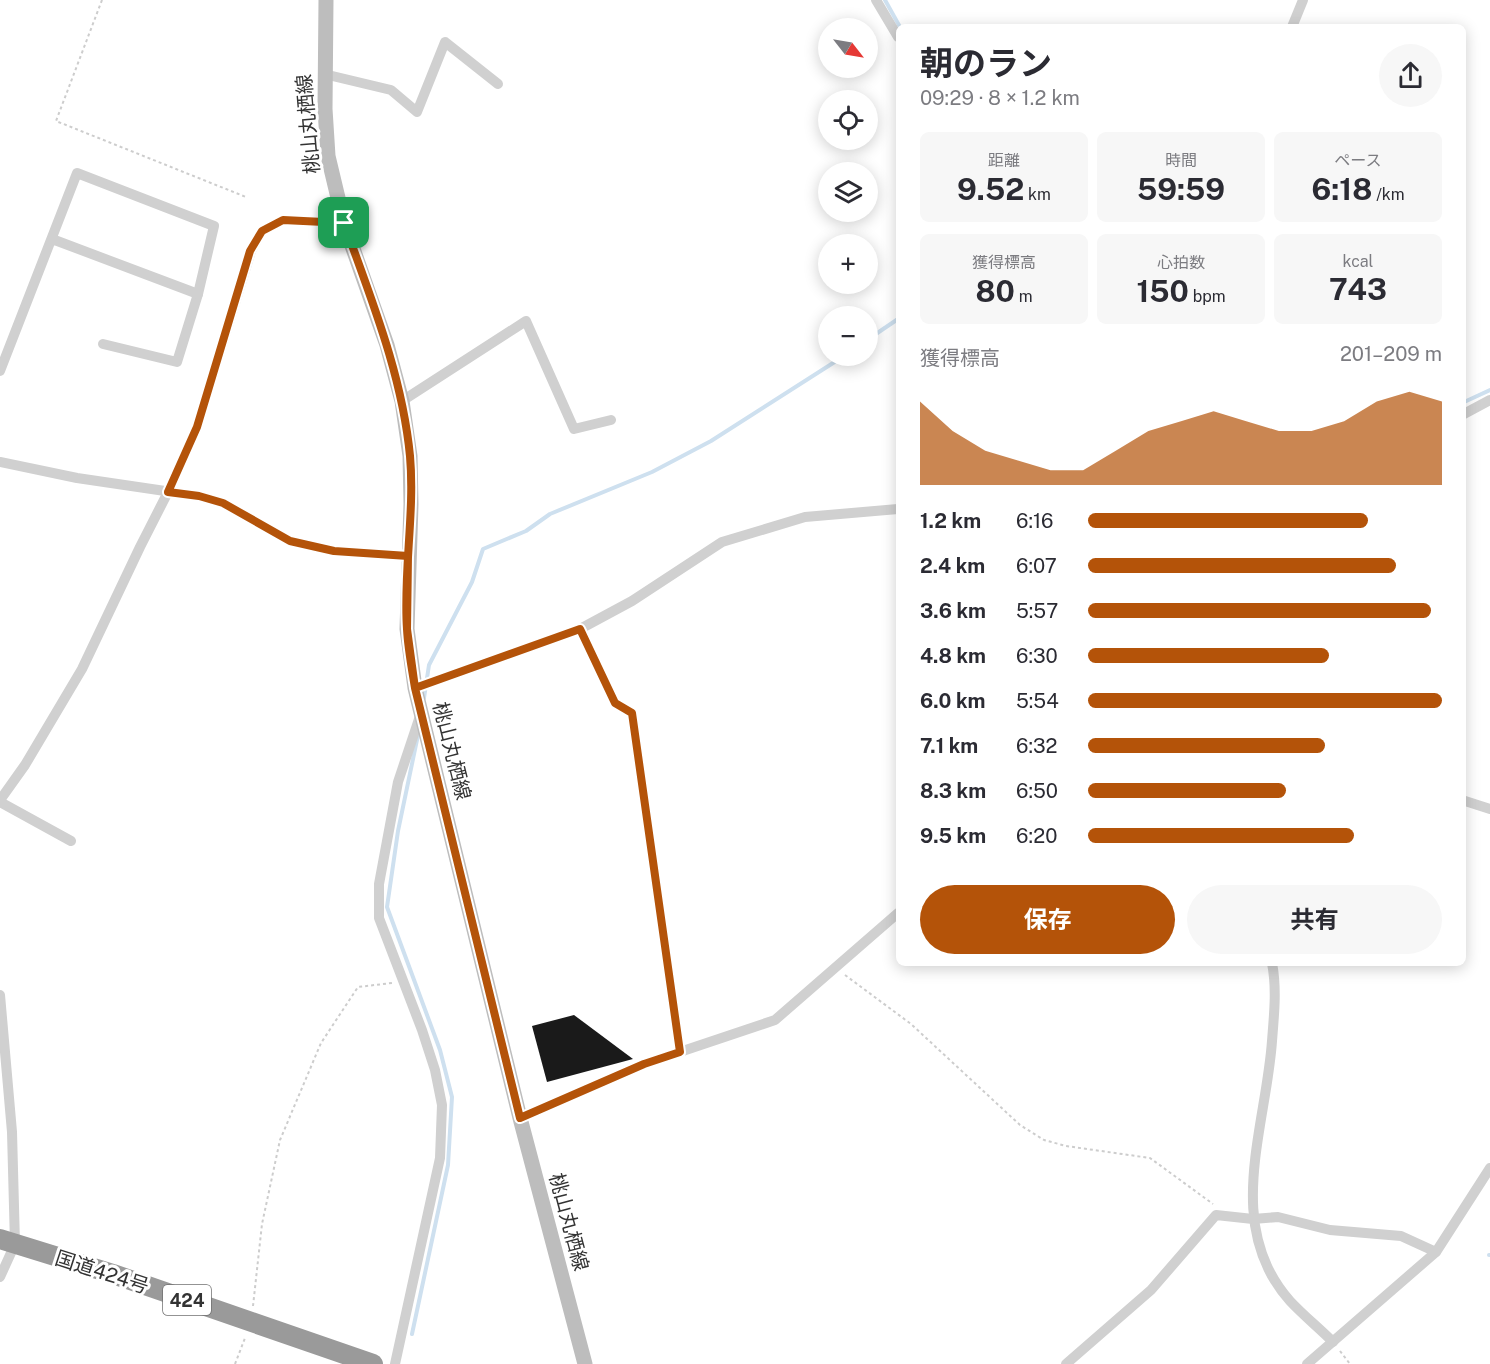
<!DOCTYPE html>
<html lang="ja">
<head>
<meta charset="utf-8">
<style>
	body { margin:0; font-family:"Public Sans","Noto Sans JP",sans-serif; background:#f7f7f7; color:#2b2b33; height:100vh; display:flex; flex-direction:column; font-size:22px; white-space:nowrap }
	* { box-sizing:border-box; margin:0 }
	p { font-size:20px; color:#7c7c81 }
	.icon { flex:none; width:33px; height:33px; fill:none; stroke:currentColor; stroke-width:2; stroke-linecap:round; stroke-linejoin:round }
	.map { position:relative; flex:1; overflow:hidden }
	.side { position:absolute; left:896px; top:24px; width:570px; height:942px; display:flex; flex-direction:column; background:#fff; border-radius:9px; box-shadow:0 3px 15px #0003 }
	.side>* { flex:none }
	.needle { width:39px; rotate:121deg }
	.tools { position:absolute; left:818px; top:18px; display:grid; gap:12px }
	.tools a { display:grid; place-items:center; width:60px; height:60px; border-radius:50%; background:#fff; box-shadow:0 3px 15px #0003; font-size:30px }
	.pin { position:absolute; display:grid; place-items:center; width:51px; height:51px; color:#fff; margin:-26px; border-radius:12px; box-shadow:0 3px 9px #0006 }
	.round { display:grid; place-items:center; flex:none; width:63px; height:63px; border-radius:32px; background:#f7f7f7 }
	.head { display:flex; align-items:center; justify-content:space-between; height:102px; padding:0 24px }
	h1 { font-size:33px; font-weight:700; line-height:45px }
	.stats { display:grid; grid-template-columns:repeat(3,1fr); gap:9px; height:102px; padding:6px 24px }
	.stats div { display:grid; align-content:center; border-radius:9px; background:#f7f7f7; text-align:center }
	.stats b { font-size:30px; font-weight:700 }
	.stats small { font-size:16px; font-weight:400 }
	.stats p { font-size:16px }
	.chart { height:168px; padding:12px 24px }
	.chart p { display:flex; justify-content:space-between }
	.chart svg { width:100%; height:108px; margin-top:6px; fill:#b45309; opacity:.7 }
	.action { display:flex; gap:12px; margin-top:auto; padding:12px 24px }
	.action a { flex:1; height:69px; border-radius:36px; background:#b45309; color:#fff; font-size:24px; font-weight:700; line-height:69px; text-align:center }
	.action a+a { background:#f7f7f7; color:#2b2b33 }
	ul { padding:0 24px; list-style:none; font-size:20px }
	li { display:grid; grid-template-columns:96px 72px 1fr; align-items:center; height:45px }
	li i { height:15px; border-radius:8px; background:#b45309 }
	.map>svg:first-child { display:block }
</style>
</head>
<body>
<div class="map">
<svg width="1490" height="1364" viewBox="0 0 1490 1364">
	<rect width="100%" height="100%" fill="#fff"/>
	<g fill="none" stroke-linecap="round" stroke-linejoin="round">
		<g stroke="#cee0ef" stroke-width="4">
			<polyline points="885,0 900,27"/>
			<polyline points="867,340 898,319"/>
			<polyline points="1462,403 1490,390"/>
			<polyline points="424,698 429,665 472,582 483,549 526,531 550,514 652,472 711,441 844,356"/>
			<polyline points="1489,1255 1490,1255"/>
			<polyline points="412,1334 448,1165 452,1097 440,1050 387,907 398,831 418,735"/>
		</g>
	</g>
	<polygon fill="#1a1a1a" points="574,1015 633,1059 547,1082 532,1026"/>
	<g fill="none" stroke-linecap="round" stroke-linejoin="round">
		<g stroke="#cdcdcd" stroke-width="2" stroke-dasharray="3 3" stroke-linecap="butt">
			<polyline points="102,0 56,121 246,197"/>
			<polyline points="845,975 911,1024 1020,1125 1044,1140 1066,1146 1150,1158 1213,1204"/>
			<polyline points="253,1306 262,1224 280,1140 321,1043 358,987 392,983"/>
			<polyline points="1340,1351 1350,1364"/>
			<polyline points="235,1364 245,1338"/>
		</g>
		<g stroke="#d0d0d0" stroke-width="10">
			<polyline points="876,0 898,37"/>
			<polyline points="1292,27 1303,0"/>
			<polyline points="324,74 391,90 417,112 445,42 498,84"/>
			<polyline points="103,344 177,362 198,294"/>
			<polyline points="0,371 77,173 214,226 198,294 52,239"/>
			<polyline points="402,401 526,321 574,429 611,420"/>
			<polyline points="1462,415 1490,400"/>
			<polyline points="0,462 77,478 199,496 223,503 290,541 334,551 408,556"/>
			<polyline points="580,629 615,703 632,713 680,1052"/>
			<polyline points="415,688 580,629 632,601 722,542 805,517 898,509"/>
			<polyline points="0,800 25,765 82,669 140,547 168,492 197,427 251,251 262,231 283,220 344,223"/>
			<polyline points="1462,800 1490,809"/>
			<polyline points="0,802 71,841"/>
			<path d="M1272,963C1277,989 1274,1015 1272,1041C1266,1128 1223,1226 1290,1301C1303,1315 1319,1328 1333,1342"/>
			<polyline points="0,995 12,1132 15,1244 0,1277"/>
			<polyline points="520,1118 644,1064 775,1020 898,913"/>
			<polyline points="395,1364 440,1158 442,1105 435,1070 422,1030 379,918 379,884 398,782 421,713"/>
			<polyline points="1066,1364 1151,1290 1216,1215 1253,1219 1278,1217 1330,1230 1401,1236 1436,1252"/>
			<polyline points="1307,1364 1436,1252 1490,1168"/>
		</g>
		<polyline stroke="#bdbdbd" stroke-width="15" points="326,0 325,109 328,156 344,223 387,345 402,401 410,456 411,504 407,629 415,688 520,1118 585,1364"/>
		<polyline stroke="#9a9a9a" stroke-width="20" points="0,1239 113,1274 373,1364"/>
	</g>
	<g fill="none" stroke-linecap="round" stroke-linejoin="round">
		<g stroke="#fff" stroke-width="12">
			<path id="route" d="M344,223C371,299 402,374 410,456C415,513 403,572 407,629C408,649 412,669 415,688L520,1118L644,1064L680,1052L632,713L615,703L580,629L415,688L407,629L408,556L334,551L290,541L223,503L199,496L168,492L197,427L250,251L262,231L283,220L344,223"/>
		</g>
		<use href="#route" stroke="#b45309" stroke-width="8"/>
	</g>
	<g text-anchor="middle" dominant-baseline="central" stroke-width="6" stroke-linejoin="round" paint-order="stroke">
		<rect fill="#fff" stroke="#707070" stroke-width="1.5" x="163" y="1285" width="48" height="30" rx="4.5"/>
		<g font-size="18" font-weight="bold" fill="#333">
			<text x="187" y="1300">424</text>
		</g>
		<g font-size="20" fill="#333" stroke="#fff">
			<text transform="translate(308 124) rotate(-95)">桃山丸栖線</text>
			<text transform="translate(452 751) rotate(76)">桃山丸栖線</text>
			<text transform="translate(569 1222) rotate(75)">桃山丸栖線</text>
			<text transform="translate(102 1272) rotate(18)">国道424号</text>
		</g>
	</g>
</svg>
<div class="tools">
<a><svg class="needle" viewBox="-14 -14 28 28"><path d="M0-13l5 13h-10z" fill="#e53935"/><path d="M0 13l5-13h-10z" fill="#7c7c81"/></svg></a>
<a><svg class="icon" aria-label="locate" viewBox="0 0 24 24"><circle cx="12" cy="12" r="6"/><path d="M12 2v4M12 18v4M2 12h4M18 12h4"/></svg></a>
<a><svg class="icon" aria-label="layers" viewBox="0 0 24 24"><path d="M12 4l9 5-9 5-9-5zM3 14l9 5 9-5"/></svg></a>
<a>+</a>
<a>−</a>
</div>
<div class="pin" style="left:344px;top:223px;background:#1e9e55"><svg class="icon" aria-label="arrive" viewBox="0 0 24 24"><path d="M6 21V4h12l-3 4 3 4H6"/></svg></div>
<section class="side">
<div class="head"><div><h1>朝のラン</h1><p>09:29 · 8 × 1.2 km</p></div><a class="round"><svg class="icon" aria-label="share" viewBox="0 0 24 24"><path d="M12 15V3M7 8l5-5 5 5M5 13v7h14v-7"/></svg></a></div>
<div class="stats">
<div><p>距離</p><b>9.52<small> km</small></b></div>
<div><p>時間</p><b>59:59</b></div>
<div><p>ペース</p><b>6:18<small> /km</small></b></div>
</div>
<div class="stats">
<div><p>獲得標高</p><b>80<small> m</small></b></div>
<div><p>心拍数</p><b>150<small> bpm</small></b></div>
<div><p>kcal</p><b>743</b></div>
</div>
<div class="chart"><p><span>獲得標高</span>201–209 m</p>
<svg viewBox="0 0 160 44" preserveAspectRatio="none"><path d="M0 44V10L10 22L20 30L30 34L40 38L50 38L60 30L70 22L80 18L90 14L100 18L110 22L120 22L130 18L140 10L150 6L160 10V44z"/></svg>
</div>
<ul>
<li><b>1.2 km</b>6:16<i style="width:79%"></i></li>
<li><b>2.4 km</b>6:07<i style="width:87%"></i></li>
<li><b>3.6 km</b>5:57<i style="width:97%"></i></li>
<li><b>4.8 km</b>6:30<i style="width:68%"></i></li>
<li><b>6.0 km</b>5:54<i style="width:100%"></i></li>
<li><b>7.1 km</b>6:32<i style="width:67%"></i></li>
<li><b>8.3 km</b>6:50<i style="width:56%"></i></li>
<li><b>9.5 km</b>6:20<i style="width:75%"></i></li>
</ul>
<div class="action"><a>保存</a><a>共有</a></div>
</section>
</div>
</body>
</html>
